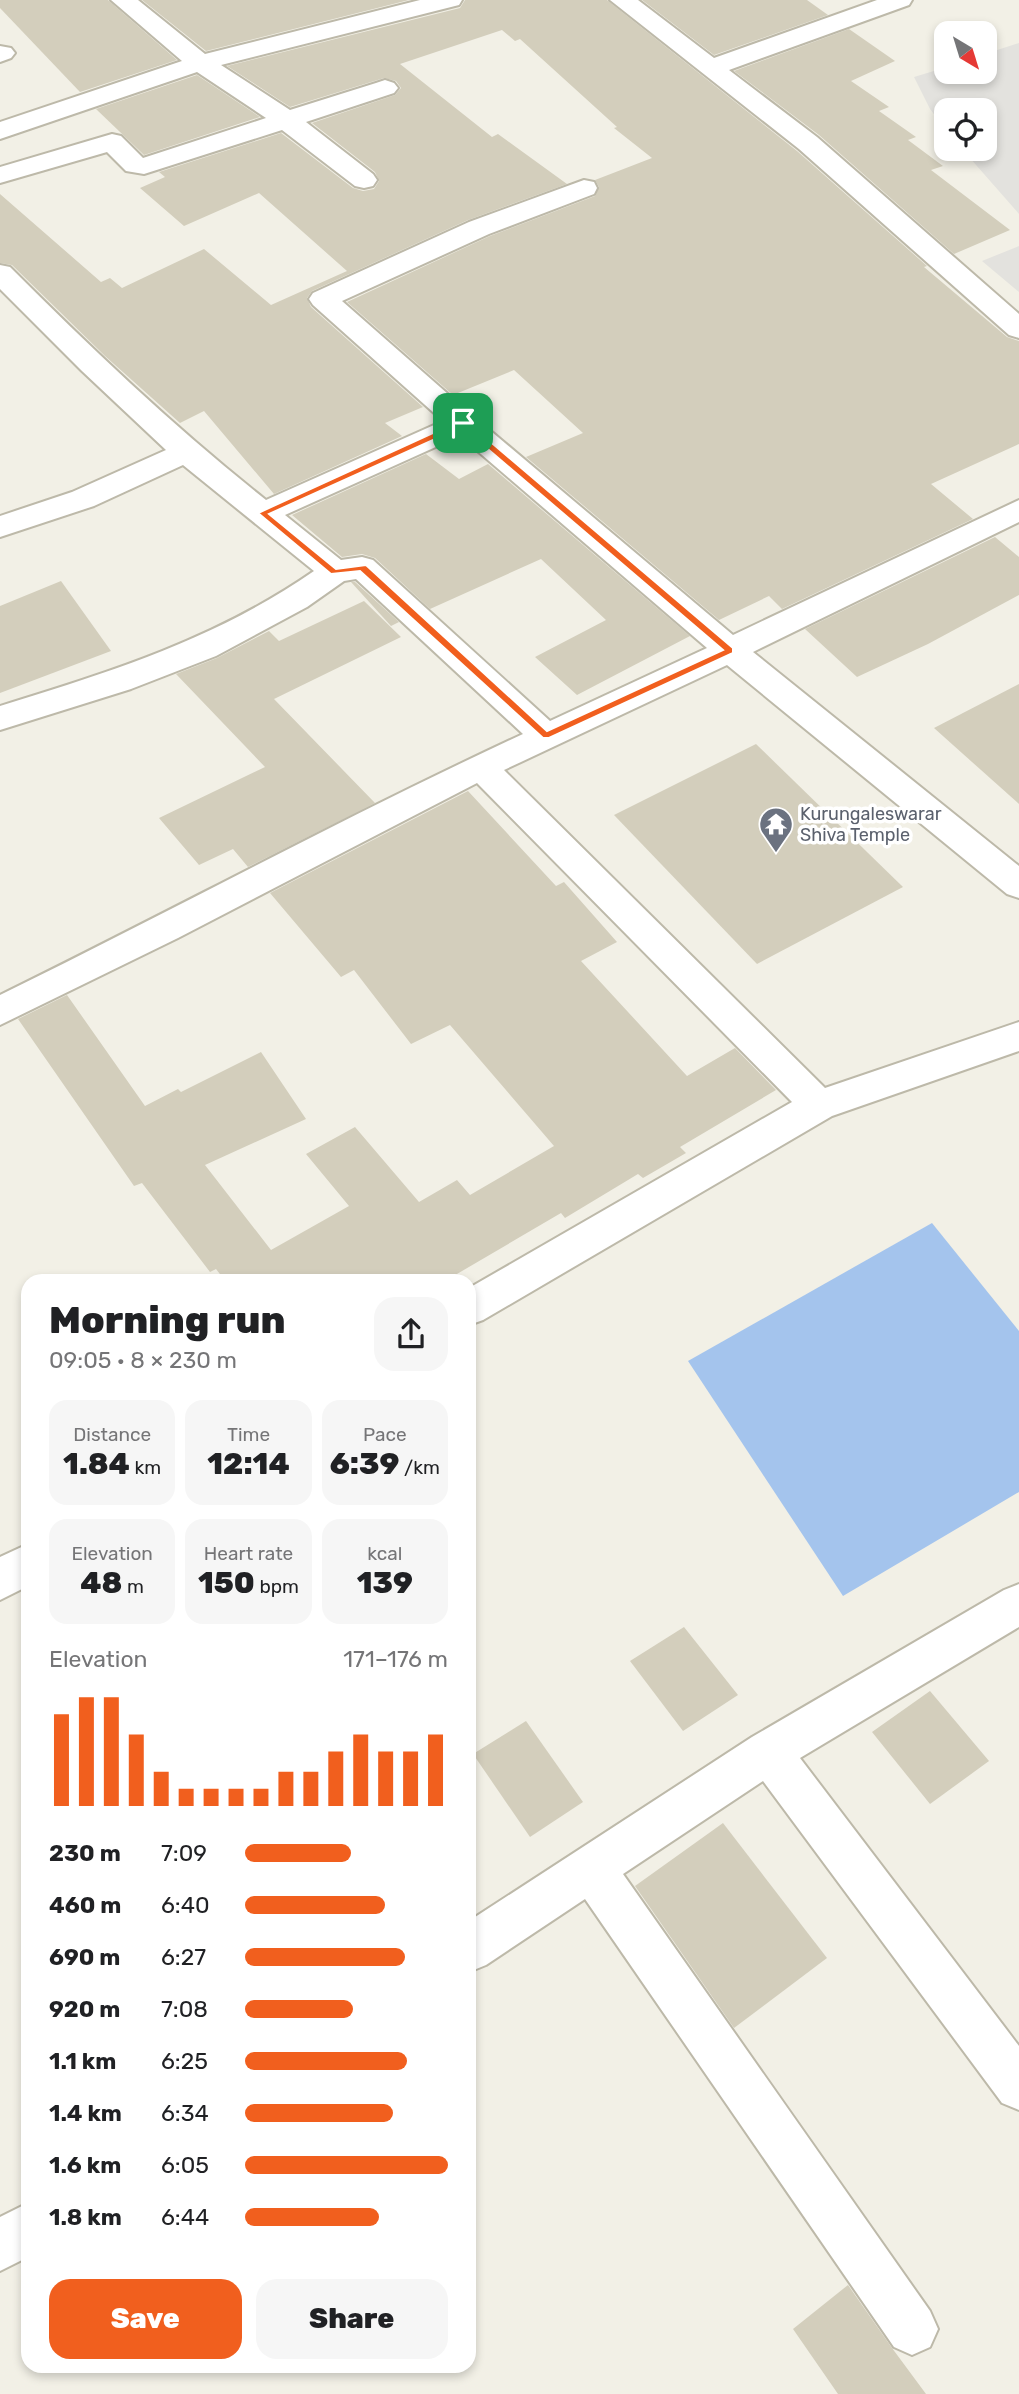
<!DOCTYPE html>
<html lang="en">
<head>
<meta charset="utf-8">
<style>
	body { margin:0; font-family:Rubik,sans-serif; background:#f6f6f6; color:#202124; height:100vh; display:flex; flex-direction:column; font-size:26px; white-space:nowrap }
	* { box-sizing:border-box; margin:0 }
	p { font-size:23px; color:#757577 }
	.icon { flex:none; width:38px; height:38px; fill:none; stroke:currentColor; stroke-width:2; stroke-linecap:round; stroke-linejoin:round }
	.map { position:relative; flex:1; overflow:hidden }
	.details { position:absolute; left:21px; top:1274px; width:455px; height:1099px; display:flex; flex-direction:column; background:#fff; border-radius:21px; box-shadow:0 4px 10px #0003 }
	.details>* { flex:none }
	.needle { width:46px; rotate:142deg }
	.tools { position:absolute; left:934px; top:21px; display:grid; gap:14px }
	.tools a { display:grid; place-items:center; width:63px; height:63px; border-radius:14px; background:#fff; box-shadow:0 4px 10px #0003; font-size:35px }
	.pin { position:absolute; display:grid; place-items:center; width:60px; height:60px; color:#fff; margin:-30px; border-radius:14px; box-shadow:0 4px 10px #0006 }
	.round { display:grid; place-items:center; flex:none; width:74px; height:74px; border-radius:21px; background:#f6f6f6 }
	.head { display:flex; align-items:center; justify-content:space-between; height:119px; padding:0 28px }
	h1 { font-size:38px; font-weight:800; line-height:52px }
	.figures { display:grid; grid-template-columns:repeat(3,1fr); gap:10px; height:119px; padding:7px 28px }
	.figures div { display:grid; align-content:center; border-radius:18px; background:#f6f6f6; text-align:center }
	.figures b { font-size:30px; font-weight:800 }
	.figures small { font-size:19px; font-weight:400 }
	.figures p { font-size:19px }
	.chart { height:196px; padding:14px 28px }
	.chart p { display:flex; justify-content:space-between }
	.chart svg { width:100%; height:126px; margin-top:7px; stroke:#f15f1e; stroke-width:6 }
	.button { display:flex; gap:14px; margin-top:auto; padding:14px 28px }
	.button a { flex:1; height:80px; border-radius:21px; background:#f15f1e; color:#fff; font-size:28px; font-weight:800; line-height:80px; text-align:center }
	.button a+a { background:#f6f6f6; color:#202124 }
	ul { padding:0 28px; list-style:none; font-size:23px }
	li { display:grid; grid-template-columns:112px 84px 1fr; align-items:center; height:52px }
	li i { height:18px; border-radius:9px; background:#f15f1e }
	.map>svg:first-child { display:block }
</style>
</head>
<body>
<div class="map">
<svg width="1019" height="2394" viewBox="0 0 1019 2394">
	<rect width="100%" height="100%" fill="#f2f0e6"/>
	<g fill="#e3e2de">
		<polygon points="1019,43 1019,214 962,149 985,149 985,110 947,110 947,131 930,109 914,77 947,67 947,72 985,72 985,54"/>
		<polygon points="1019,246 1019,292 982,261"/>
	</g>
	<polygon fill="#a4c4ed" points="932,1223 1019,1331 1019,1492 843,1596 688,1361"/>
	<g fill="#d3cebc">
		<polygon points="0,0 108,0 177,60 80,92 0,8"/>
		<polygon points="142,0 409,0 206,51"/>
		<polygon points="465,0 607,0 797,151 927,266 924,267 1007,337 1019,341 1019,444 931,484 973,519 782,609 769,596 719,620 526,457 583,433 514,370 453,395 347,302 490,236 595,196 599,187 595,180 652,158 614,128 617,127 520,39 515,41 502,30 400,64 492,137 498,134 567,184 468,220 312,291 307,298 311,307 423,407 385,423 402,436 274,494 204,411 180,423 105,356 12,265 0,263 0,194 101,282 110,278 122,288 204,249 271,305 347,271 259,193 184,226 140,188 165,177 159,172 281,133 353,188 363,191 374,189 379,181 375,172 312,123 395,95 401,88 396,81 384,78 290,107 227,66 460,8"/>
		<polygon points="642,0 807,0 828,15 714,55"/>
		<polygon points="849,29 895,61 851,81 889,107 879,111 916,137 908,140 943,166 931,170 1010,230 954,254 819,135 734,71"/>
		<polygon points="197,75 260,117 144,155 96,109"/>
		<polygon points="426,454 459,479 488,464 690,636 577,695 535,657 606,620 541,559 430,609 375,558 362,554 342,557 292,515"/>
		<polygon points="995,537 1019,557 1019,595 928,644 857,677 805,629"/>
		<polygon points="61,581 111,651 0,693 0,606"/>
		<polygon points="351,582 355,582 399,622 391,626"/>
		<polygon points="364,601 401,637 274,699 375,803 248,867 233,849 199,865 159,818 265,767 176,674 217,658 269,631 279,641"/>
		<polygon points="1019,684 1019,804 934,728"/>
		<polygon points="756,744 903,887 757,964 614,815"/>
		<polygon points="468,791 556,886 564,882 617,942 581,961 687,1076 735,1048 776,1090 680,1147 686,1153 643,1178 638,1174 565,1218 561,1213 445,1281 217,1281 223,1278 216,1269 210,1272 142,1183 134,1186 18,1019 67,995 145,1106 178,1089 181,1092 261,1052 306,1119 205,1165 271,1250 349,1206 306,1154 355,1127 419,1202 457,1180 470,1195 554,1146 450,1025 411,1044 354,970 341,977 270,893"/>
		<polygon points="684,1627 738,1695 683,1731 630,1661"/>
		<polygon points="930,1691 989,1761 930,1804 872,1732"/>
		<polygon points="526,1721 583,1802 530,1837 473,1754"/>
		<polygon points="723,1823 827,1958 734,2028 635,1886"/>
		<polygon points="848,2285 892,2348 926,2394 838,2394 793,2329"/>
	</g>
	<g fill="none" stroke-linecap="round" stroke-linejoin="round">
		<g stroke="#bdb9a9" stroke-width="4">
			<g id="minor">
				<polygon points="111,0 138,0 205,54 420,0 462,0 459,5 221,65 290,110 376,83 385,80 394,83 398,88 394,93 306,122 373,174 377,180 373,186 364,188 355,186 282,130 144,174 126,171 107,152 0,183 0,167 112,134 121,136 143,158 266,118 197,72 0,139 0,122 182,61"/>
				<polygon points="610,0 638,0 714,58 877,0 912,0 909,5 729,70 817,137 1019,314 1019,338 1009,335 799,149"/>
				<polygon points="0,46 11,48 15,53 11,58 0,62"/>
				<path d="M584,180L594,182L597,188L594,194L489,234L342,301L473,416L733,635L1019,500V522L753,652L1019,866V898L1007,894L727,665L504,770L825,1088L1019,1022V1051L832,1116L483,1320L469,1325V1288L792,1102L477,783L178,938L0,1025V995C175,909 346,816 523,734L356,579L344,581L307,607L216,656L131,689L0,730V706C113,671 216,639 314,571L183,465L94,506L0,537V516L72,492L166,450L82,371L0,289V265L10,267C92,349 175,428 266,500L443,421L313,305L309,299L313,293L469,222ZM460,436L707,648L550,721L373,560L362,557L341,560L285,515Z"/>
				<polygon points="28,1544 28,1586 0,1600 0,1557"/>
				<polygon points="1019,1584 1019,1627 800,1758 1019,2046 1019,2110 1002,2103 763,1781 623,1874 930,2311 938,2329 930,2347 912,2355 894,2347 585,1899 486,1965 469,1972 469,1921 752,1737 1004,1590"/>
				<polygon points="28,2203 28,2257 0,2271 0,2217"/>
			</g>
		</g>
		<use href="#minor" fill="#fff" fill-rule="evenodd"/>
	</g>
	<path fill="#f15f1e" stroke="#fff" stroke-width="2" fill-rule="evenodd" d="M459,421H466L733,648V653L549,738H543L360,571L331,574L258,513ZM462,427L723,650L547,731L366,565L336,569L269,514Z"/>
	<defs>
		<g id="temple-pin" transform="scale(1.75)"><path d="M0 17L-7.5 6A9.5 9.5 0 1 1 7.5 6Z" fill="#6b7280" stroke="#fff"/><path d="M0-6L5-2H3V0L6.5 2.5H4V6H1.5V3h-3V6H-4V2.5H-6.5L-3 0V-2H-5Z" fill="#fff"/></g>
	</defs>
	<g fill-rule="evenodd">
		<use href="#temple-pin" x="776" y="824"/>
	</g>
	<g text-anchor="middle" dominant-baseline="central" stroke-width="7" stroke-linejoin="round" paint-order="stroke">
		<g font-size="18" fill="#5b616d" stroke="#fff" text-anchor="start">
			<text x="800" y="814">Kurungaleswarar<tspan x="800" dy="21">Shiva Temple</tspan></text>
		</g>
	</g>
</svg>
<div class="tools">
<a><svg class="needle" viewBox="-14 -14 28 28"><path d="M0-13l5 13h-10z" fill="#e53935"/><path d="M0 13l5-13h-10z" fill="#757577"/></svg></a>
<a><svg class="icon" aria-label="locate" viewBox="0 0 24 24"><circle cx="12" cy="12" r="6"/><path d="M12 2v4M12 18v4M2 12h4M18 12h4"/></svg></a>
</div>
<div class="pin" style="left:463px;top:423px;background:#1e9e55"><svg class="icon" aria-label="arrive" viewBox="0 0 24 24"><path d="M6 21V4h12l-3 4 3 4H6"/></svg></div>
<section class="details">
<div class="head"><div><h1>Morning run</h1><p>09:05 · 8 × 230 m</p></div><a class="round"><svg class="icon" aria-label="share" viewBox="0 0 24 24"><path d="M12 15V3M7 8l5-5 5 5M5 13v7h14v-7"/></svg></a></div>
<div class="figures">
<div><p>Distance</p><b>1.84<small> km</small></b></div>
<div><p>Time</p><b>12:14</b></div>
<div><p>Pace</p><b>6:39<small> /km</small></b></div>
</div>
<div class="figures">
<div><p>Elevation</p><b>48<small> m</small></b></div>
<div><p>Heart rate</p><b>150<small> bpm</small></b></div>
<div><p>kcal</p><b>139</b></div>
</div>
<div class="chart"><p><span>Elevation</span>171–176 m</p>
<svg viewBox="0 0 160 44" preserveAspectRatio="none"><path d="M5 44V12M15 44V6M25 44V6M35 44V19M45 44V32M55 44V38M65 44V38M75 44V38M85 44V38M95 44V32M105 44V32M115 44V25M125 44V19M135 44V25M145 44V25M155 44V19"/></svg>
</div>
<ul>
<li><b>230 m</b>7:09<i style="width:52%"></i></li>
<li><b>460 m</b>6:40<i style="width:69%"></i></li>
<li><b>690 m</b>6:27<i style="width:79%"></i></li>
<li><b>920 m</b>7:08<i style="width:53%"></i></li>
<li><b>1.1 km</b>6:25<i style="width:80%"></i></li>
<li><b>1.4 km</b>6:34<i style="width:73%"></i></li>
<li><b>1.6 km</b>6:05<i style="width:100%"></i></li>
<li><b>1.8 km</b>6:44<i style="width:66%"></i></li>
</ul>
<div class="button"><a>Save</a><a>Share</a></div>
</section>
</div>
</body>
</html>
